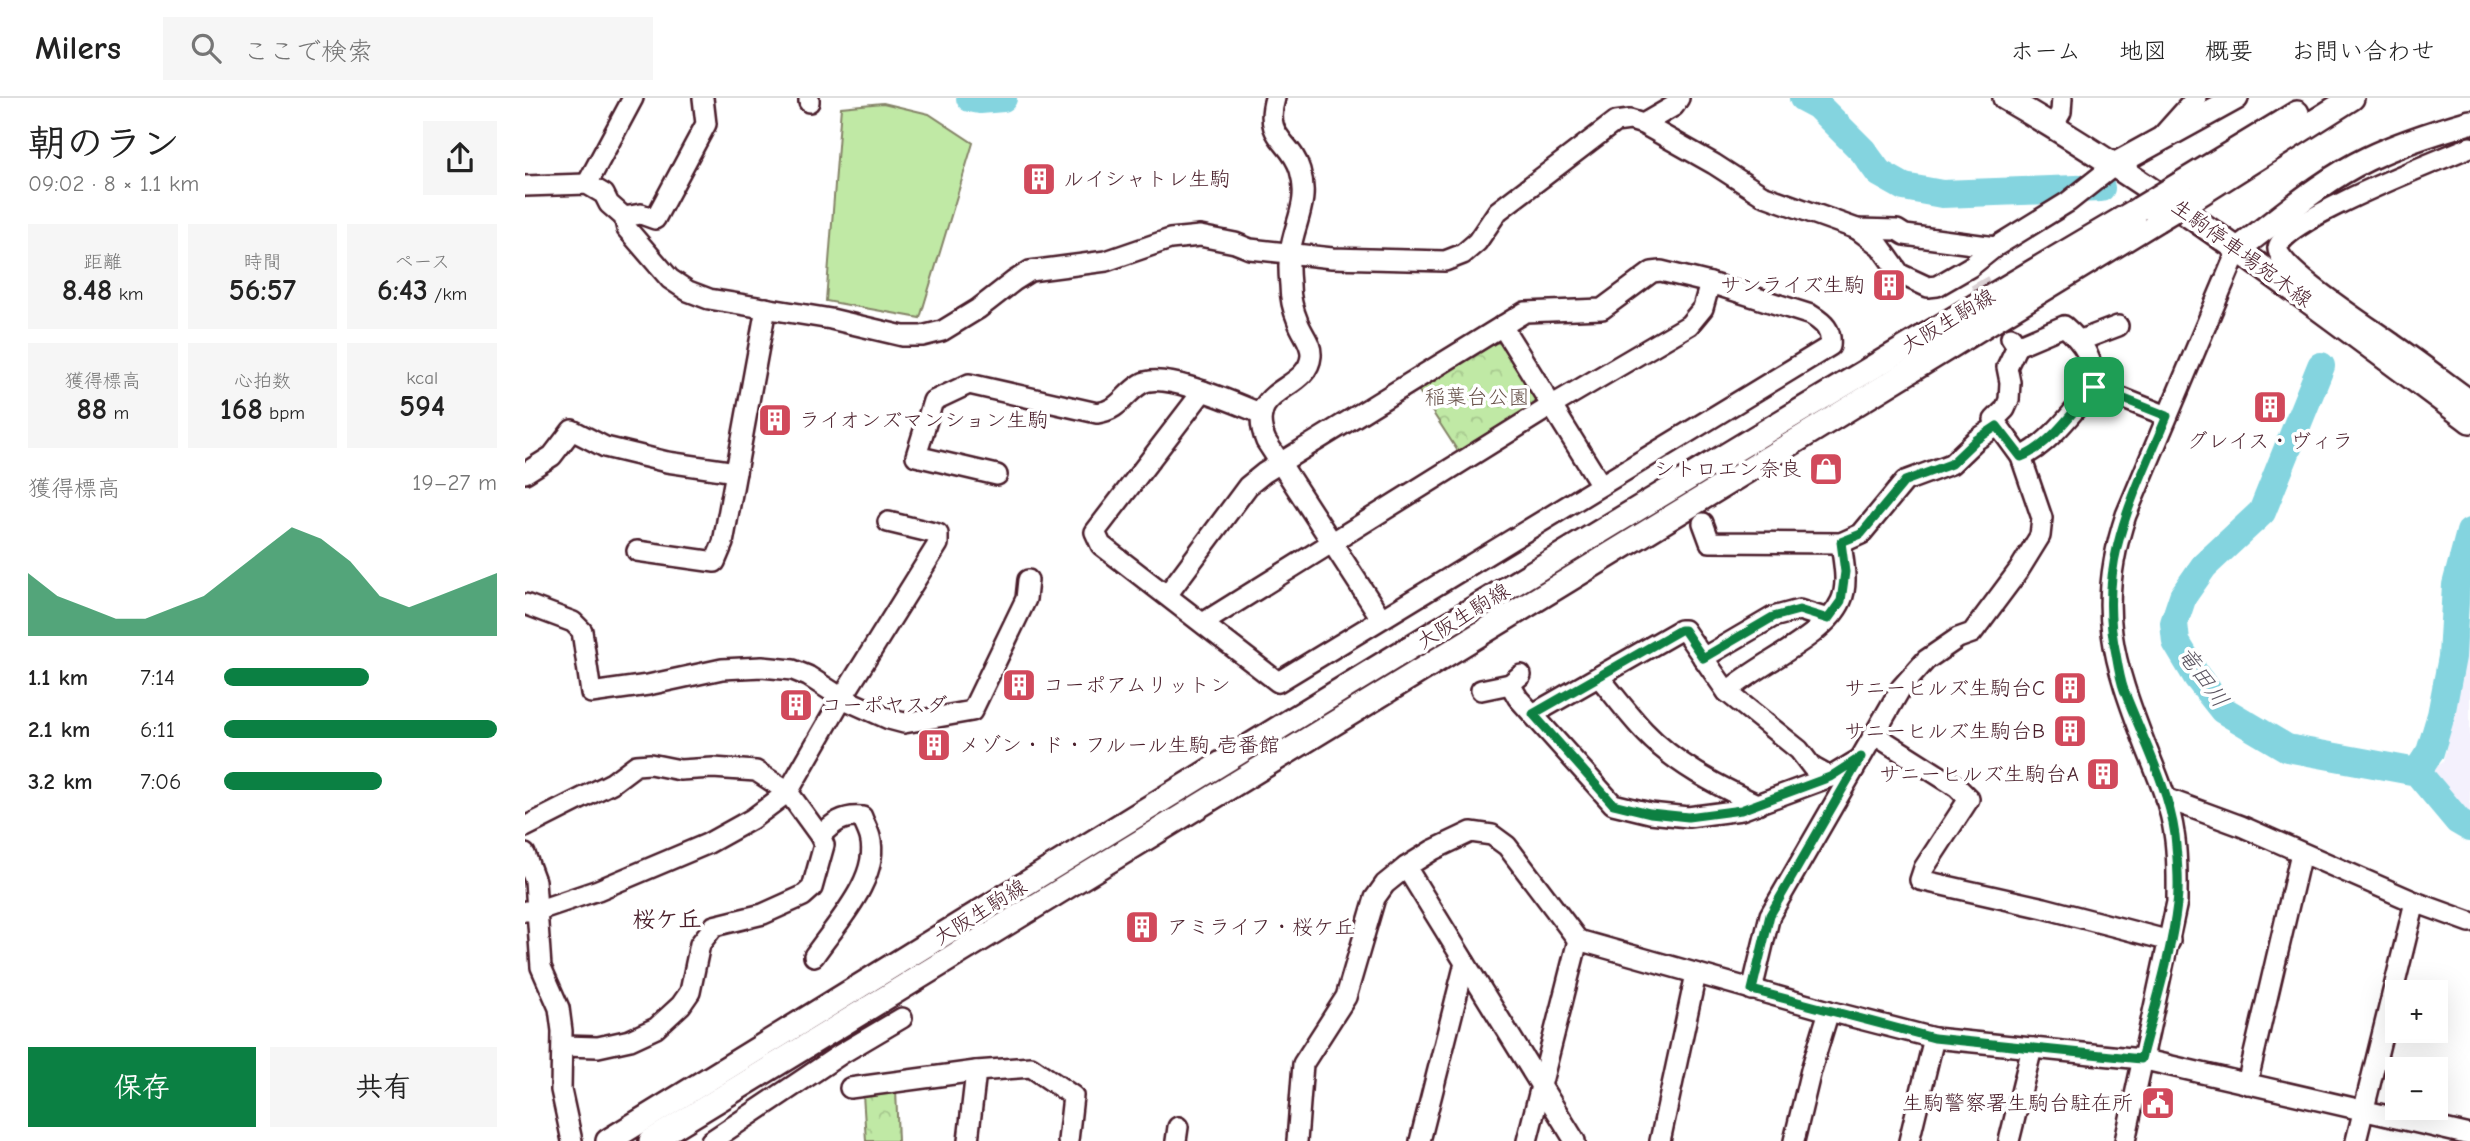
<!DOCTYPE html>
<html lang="ja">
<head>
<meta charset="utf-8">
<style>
	body { margin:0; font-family:"Comic Neue","Klee One",sans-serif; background:#f6f6f6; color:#222; height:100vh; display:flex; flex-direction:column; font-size:26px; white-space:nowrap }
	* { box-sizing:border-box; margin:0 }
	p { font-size:23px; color:#767676 }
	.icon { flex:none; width:38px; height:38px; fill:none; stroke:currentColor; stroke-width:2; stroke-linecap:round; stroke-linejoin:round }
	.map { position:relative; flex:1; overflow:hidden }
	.drawer { display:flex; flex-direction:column; background:#fff; width:525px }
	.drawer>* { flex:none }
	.buttons { position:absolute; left:1860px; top:882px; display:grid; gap:14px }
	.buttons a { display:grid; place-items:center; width:63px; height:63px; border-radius:0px; background:#fff; box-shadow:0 7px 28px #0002; font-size:35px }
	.pin { position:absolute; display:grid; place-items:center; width:60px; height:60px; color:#fff; margin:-30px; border-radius:14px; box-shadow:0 4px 10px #0006 }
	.round { display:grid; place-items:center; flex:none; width:74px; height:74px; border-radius:0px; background:#f6f6f6 }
	.overview { display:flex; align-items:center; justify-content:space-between; height:119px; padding:0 28px }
	h1 { font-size:38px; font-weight:600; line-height:52px }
	.stats { display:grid; grid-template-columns:repeat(3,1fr); gap:10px; height:119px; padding:7px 28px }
	.stats div { display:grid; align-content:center; border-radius:0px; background:#f6f6f6; text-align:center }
	.stats b { font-size:30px; font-weight:600 }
	.stats small { font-size:19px; font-weight:400 }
	.stats p { font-size:19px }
	.chart { height:196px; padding:14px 28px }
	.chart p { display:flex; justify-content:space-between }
	.chart svg { width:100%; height:126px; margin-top:7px; fill:#0b8043; opacity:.7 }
	.primary-button { display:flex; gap:14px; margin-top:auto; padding:14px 28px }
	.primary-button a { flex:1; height:80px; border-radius:0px; background:#0b8043; color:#fff; font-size:28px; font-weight:600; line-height:80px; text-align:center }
	.primary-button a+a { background:#f6f6f6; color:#222 }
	ul { padding:0 28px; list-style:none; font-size:23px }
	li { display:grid; grid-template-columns:112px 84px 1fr; align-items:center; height:52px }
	li i { height:18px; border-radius:9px; background:#0b8043 }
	header { display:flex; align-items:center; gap:42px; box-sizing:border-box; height:98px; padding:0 35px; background:#fff; border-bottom:2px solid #e0e0e0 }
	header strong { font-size:33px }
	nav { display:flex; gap:38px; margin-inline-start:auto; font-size:24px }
	.search { width:490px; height:63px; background:#f6f6f6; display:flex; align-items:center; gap:18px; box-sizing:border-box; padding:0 24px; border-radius:0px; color:#767676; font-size:26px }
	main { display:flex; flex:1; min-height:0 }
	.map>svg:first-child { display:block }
</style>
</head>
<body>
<header>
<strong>Milers</strong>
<div class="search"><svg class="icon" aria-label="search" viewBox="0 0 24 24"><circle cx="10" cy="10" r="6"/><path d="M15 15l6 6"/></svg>ここで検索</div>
<nav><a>ホーム</a><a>地図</a><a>概要</a><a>お問い合わせ</a></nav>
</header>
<main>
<section class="drawer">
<div class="overview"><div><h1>朝のラン</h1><p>09:02 · 8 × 1.1 km</p></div><a class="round"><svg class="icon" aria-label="share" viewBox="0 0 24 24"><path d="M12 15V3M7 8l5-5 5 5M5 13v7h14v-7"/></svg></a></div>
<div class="stats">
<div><p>距離</p><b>8.48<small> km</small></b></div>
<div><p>時間</p><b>56:57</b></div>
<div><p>ペース</p><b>6:43<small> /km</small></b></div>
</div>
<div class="stats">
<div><p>獲得標高</p><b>88<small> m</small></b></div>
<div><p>心拍数</p><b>168<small> bpm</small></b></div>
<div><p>kcal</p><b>594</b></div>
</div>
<div class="chart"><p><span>獲得標高</span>19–27 m</p>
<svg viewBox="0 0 160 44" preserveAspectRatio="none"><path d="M0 44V22L10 30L20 34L30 38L40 38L50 34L60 30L70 22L80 14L90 6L100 10L110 18L120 30L130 34L140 30L150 26L160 22V44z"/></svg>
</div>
<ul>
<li><b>1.1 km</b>7:14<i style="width:53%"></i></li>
<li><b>2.1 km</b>6:11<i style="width:100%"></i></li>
<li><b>3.2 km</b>7:06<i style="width:58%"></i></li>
</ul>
<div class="primary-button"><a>保存</a><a>共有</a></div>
</section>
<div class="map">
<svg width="1945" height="1043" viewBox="0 0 1945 1043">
	<defs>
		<pattern id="park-crowns" width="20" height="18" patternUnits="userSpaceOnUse" patternTransform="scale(1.75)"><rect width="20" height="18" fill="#c0e9a5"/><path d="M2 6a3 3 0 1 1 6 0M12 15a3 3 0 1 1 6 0" fill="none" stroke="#a6c78e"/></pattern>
	</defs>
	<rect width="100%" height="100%" fill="#fff"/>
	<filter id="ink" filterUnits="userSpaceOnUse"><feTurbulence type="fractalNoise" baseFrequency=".0143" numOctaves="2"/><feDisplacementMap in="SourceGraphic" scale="14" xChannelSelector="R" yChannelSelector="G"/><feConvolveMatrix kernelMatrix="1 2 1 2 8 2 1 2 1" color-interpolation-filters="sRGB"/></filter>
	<g filter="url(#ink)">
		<polygon fill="#f4f1fd" points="1940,538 1945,538 1945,723 1904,680 1908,672 1918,664 1936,586"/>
		<polygon fill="#c0e9a5" stroke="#858468" stroke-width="2" points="358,5 404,16 448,45 395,220 301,203 316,9"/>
		<g fill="url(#park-crowns)" stroke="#858468" stroke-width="2">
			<polygon points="967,243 978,246 1011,301 1008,311 934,355 892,290"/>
			<polygon points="371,991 373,1043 341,1043 338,996"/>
		</g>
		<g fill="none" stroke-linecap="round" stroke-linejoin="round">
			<g stroke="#84d4df" stroke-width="28">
				<polyline points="445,0 455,2 478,0"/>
				<polyline points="1278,0 1293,8 1338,53 1354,75 1379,89 1417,96 1576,90"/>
				<polyline points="1796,268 1737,414 1679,468 1658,498 1649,525 1651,544 1672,579 1698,612 1762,650 1892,674 1933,723 1945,730"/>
				<polyline points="1892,674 1905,654 1916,617 1927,559 1931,487 1945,434"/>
			</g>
			<polyline stroke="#dbd2d5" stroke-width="19" stroke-dasharray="19 10" stroke-linecap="butt" points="1454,183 1485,238"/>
			<g stroke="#4a1f2b" stroke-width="24">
				<g id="minor">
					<path d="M750,0C738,42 766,41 775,72C785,105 769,124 765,155C763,165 764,177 765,187C765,200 768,212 773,224C777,236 787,245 786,258C783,294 718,289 741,343L856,520"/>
					<polyline points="284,4 284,0"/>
					<polyline points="1118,26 1189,66 1237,97 1332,131 1372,132 1380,137 1470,149"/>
					<polyline points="1528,28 1536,14 1537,0"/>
					<polyline points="1637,38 1671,0"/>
					<path d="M1945,49C1915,62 1757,122 1753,150C1750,169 1854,235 1871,248C1896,265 1920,284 1945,302"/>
					<polyline points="62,86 108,0"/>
					<polyline points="0,88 62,86 79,96 84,106 99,119 102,131 145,181 163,193 184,201 306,221 378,238 397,238 417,233 453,211 489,183 505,173 581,163 645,141 675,138 710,145 725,151 807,160 920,163 938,156 952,144 973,113 1090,24 1105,22 1118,26 1149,8 1154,0"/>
					<polyline points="99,119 116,116 130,121 181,26 178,0"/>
					<polyline points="1332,131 1355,148 1375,176 1403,189 1412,188 1445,169 1470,149 1543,104 1591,66"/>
					<polyline points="977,228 1076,387"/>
					<path d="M1486,239L1492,248L1539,228C1559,245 1569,261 1569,289"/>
					<polyline points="1556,242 1593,228"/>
					<path d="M1496,359C1523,348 1550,311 1569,289L1642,318"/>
					<polyline points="0,375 27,358 47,332 80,349 142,364 211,374"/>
					<path d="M472,377L391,358L408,303L444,286L572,315C595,312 598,297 616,286C638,272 714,307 737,316"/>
					<polyline points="1178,425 1185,444 1316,445 1336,436 1380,383 1426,366 1451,342 1472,328"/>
					<polyline points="112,453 190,464 198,445 241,210"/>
					<path d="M642,497L723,388L739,375L1000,214L1077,211L1127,174L1136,173L1185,185L1286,217C1299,225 1307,232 1305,248L753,584L576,447L570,434L678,293"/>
					<polyline points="0,506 48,524 57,533 66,595 123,587 197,571 237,569 268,572 283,578 317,600 364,621 379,625 447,613 501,501 503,482"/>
					<polyline points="678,525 1026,308 1164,227 1178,210 1185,185"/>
					<polyline points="1178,560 1248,519 1274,512 1303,521"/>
					<path d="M1074,579C1089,597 1103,616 1119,633C1150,666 1191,687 1232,706"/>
					<polyline points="985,586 993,600 1088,706 1125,715 1163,719 1216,712 1305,679 1333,662"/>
					<polyline points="956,592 985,586 996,577"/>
					<path d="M1202,594C1231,567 1300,539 1316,503C1324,486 1318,462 1316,445"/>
					<polyline points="1008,616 1155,532 1159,532 1202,594 1274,652 1287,669 1305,679"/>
					<polyline points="1350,637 1432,689 1444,701 1399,770 1395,782 1519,810 1645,843"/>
					<polyline points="1640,700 1716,728 1890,804 1945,824"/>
					<polyline points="0,729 87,685 111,667 125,666 155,672 188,670 231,673 263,694 295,738 299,747 287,790 278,798 238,816 189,828 175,846 165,894 156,907 131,930 105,942 73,949 38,948"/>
					<polyline points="0,756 10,783 16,869 34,910 37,933 36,992 47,1043"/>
					<polyline points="881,769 1050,1043"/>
					<polyline points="0,813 11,813 73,792 182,746 227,721 263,694 317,600 413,446 413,436 363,424"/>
					<path d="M289,858C311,826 356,779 345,739C343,732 339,725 337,719C318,717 308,725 295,738"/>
					<polyline points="1227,892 1245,817 1376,590 1401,562 1433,540 1447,535 1494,472 1515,438 1517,420 1496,359 1469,322 1480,311 1484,302 1485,284 1482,269 1492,248"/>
					<polyline points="1722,986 1776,755"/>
					<polyline points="325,990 451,973 506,969 548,998 543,1043"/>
					<polyline points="186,1043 316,956 377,920"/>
					<polyline points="443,1043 451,973"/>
					<polyline points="651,1043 653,1029"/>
					<polyline points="772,1043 778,966 821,899 850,800 860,786 881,769 908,752 946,734 967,737 982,748 1053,842 1304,913 1409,940 1616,961 1945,1037"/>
					<polyline points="895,1043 940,865"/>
					<polyline points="1002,1043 1053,842"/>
					<polyline points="1135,1043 1171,876"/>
					<polyline points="1269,1043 1286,972 1304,913"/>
					<polyline points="1384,1043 1409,940"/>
					<polyline points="1484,1043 1507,950"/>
					<path d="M1600,1043L1652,804C1652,781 1653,758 1649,735C1645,706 1632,677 1621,649C1588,563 1570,509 1601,417L1713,151"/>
					<polyline points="1831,1043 1890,804"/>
				</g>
			</g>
			<g stroke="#4a1f2b" stroke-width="28">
				<g id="major">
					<path d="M1480,0C1644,95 1793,210 1945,323"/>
					<polyline points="1591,66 1711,0"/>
					<polyline points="1655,86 1772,15"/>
					<polyline points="1672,98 1827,0"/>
					<path d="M1713,151C1755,120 1796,83 1842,61C1875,45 1910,34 1945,24"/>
					<path d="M83,1043C592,730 1099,414 1614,111"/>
					<polyline points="126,1043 1632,122"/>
				</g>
			</g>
			<use href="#minor" stroke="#fff" stroke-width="19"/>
			<use href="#major" stroke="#fff" stroke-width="23"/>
			<g stroke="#4a1f2b" stroke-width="28" stroke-linecap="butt">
				<g id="major-bridge">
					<polyline points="1614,111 1655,86"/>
					<polyline points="1632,122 1672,98"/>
				</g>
			</g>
			<use href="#major-bridge" stroke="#fff" stroke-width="23"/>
		</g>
	</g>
	<g fill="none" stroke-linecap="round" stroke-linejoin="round" filter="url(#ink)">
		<g stroke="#fff" stroke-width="14">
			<path id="route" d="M1569,289L1642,318C1608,399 1571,466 1591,556C1593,568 1595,581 1599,592C1616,636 1644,691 1650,737C1652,759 1655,784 1652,806C1646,858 1629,910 1616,961L1409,940L1227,892L1245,817L1336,659L1305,679L1216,712L1163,719L1125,715L1088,706L1008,616L1155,532H1159L1178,560L1248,519L1274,512L1303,521L1316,503L1320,474L1316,444L1336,436L1380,383L1426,366L1451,342L1472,328L1496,359C1524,349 1550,311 1569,289Z"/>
		</g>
		<use href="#route" stroke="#0b8043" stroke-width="9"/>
	</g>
	<defs>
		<g id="building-square" transform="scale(1.75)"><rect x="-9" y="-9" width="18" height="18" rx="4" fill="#d1495b" stroke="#fff"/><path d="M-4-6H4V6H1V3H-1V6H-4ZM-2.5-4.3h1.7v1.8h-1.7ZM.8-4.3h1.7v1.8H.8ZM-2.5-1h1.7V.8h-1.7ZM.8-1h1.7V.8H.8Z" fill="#fff"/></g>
		<g id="shop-square" transform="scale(1.75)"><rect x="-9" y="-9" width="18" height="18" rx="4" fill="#d1495b" stroke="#fff"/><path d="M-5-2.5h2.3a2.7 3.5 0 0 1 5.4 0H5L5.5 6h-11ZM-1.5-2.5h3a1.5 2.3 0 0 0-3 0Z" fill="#fff"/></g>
		<g id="civic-square" transform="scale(1.75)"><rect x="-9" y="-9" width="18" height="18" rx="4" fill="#d1495b" stroke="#fff"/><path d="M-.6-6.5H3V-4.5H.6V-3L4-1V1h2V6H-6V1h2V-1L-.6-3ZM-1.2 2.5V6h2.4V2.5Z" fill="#fff"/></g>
	</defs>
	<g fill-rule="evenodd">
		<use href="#building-square" x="514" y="81"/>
		<use href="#building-square" x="1364" y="187"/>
		<use href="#building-square" x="1745" y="309"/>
		<use href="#building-square" x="250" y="322"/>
		<use href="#shop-square" x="1301" y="371"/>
		<use href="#building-square" x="494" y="587"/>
		<use href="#building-square" x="1545" y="590"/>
		<use href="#building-square" x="271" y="607"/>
		<use href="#building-square" x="1545" y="633"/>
		<use href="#building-square" x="409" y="647"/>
		<use href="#building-square" x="1578" y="676"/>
		<use href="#building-square" x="617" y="829"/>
		<use href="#civic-square" x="1633" y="1005"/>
	</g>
	<g text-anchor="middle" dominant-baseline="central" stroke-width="7" stroke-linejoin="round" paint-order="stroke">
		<g font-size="21" fill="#4a1f2b" stroke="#fff" text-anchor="start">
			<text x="538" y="81">ルイシャトレ生駒</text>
			<text x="1340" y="187" text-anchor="end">サンライズ生駒</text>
			<text x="274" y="322">ライオンズマンション生駒</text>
			<text x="1745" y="343" text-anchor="middle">グレイス・ヴィラ</text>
			<text x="1276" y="371" text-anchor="end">シトロエン奈良</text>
			<text x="518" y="587">コーポアムリットン</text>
			<text x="1520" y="590" text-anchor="end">サニーヒルズ生駒台C</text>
			<text x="296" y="607">コーポヤスダ</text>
			<text x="1520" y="633" text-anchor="end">サニーヒルズ生駒台B</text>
			<text x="434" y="647">メゾン・ド・フルール生駒 壱番館</text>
			<text x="1554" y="676" text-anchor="end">サニーヒルズ生駒台A</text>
			<text x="642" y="829">アミライフ・桜ケ丘</text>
			<text x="1608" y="1005" text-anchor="end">生駒警察署生駒台駐在所</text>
		</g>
		<g font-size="21" fill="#4a1f2b" stroke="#fff">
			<text transform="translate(1717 155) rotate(36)">生駒停車場宛木線</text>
			<text transform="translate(1423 223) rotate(-31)">大阪生駒線</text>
			<text transform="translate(938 518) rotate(-32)">大阪生駒線</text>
			<text transform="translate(455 814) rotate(-32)">大阪生駒線</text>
		</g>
		<g font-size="21" fill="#68524a" stroke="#fff">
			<text x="952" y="299">稲葉台公園</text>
		</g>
		<g font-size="23" font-style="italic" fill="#5b5561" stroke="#fff">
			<text transform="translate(1678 579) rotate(54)">竜田川</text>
		</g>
		<g font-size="23" font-weight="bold" fill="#4a1f2b" stroke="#fff">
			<text x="142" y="821">桜ケ丘</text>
		</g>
	</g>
</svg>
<div class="buttons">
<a>+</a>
<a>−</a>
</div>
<div class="pin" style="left:1569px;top:289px;background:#1e9e55"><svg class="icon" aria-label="arrive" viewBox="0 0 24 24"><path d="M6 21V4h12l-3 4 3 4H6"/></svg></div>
</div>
</main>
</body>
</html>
